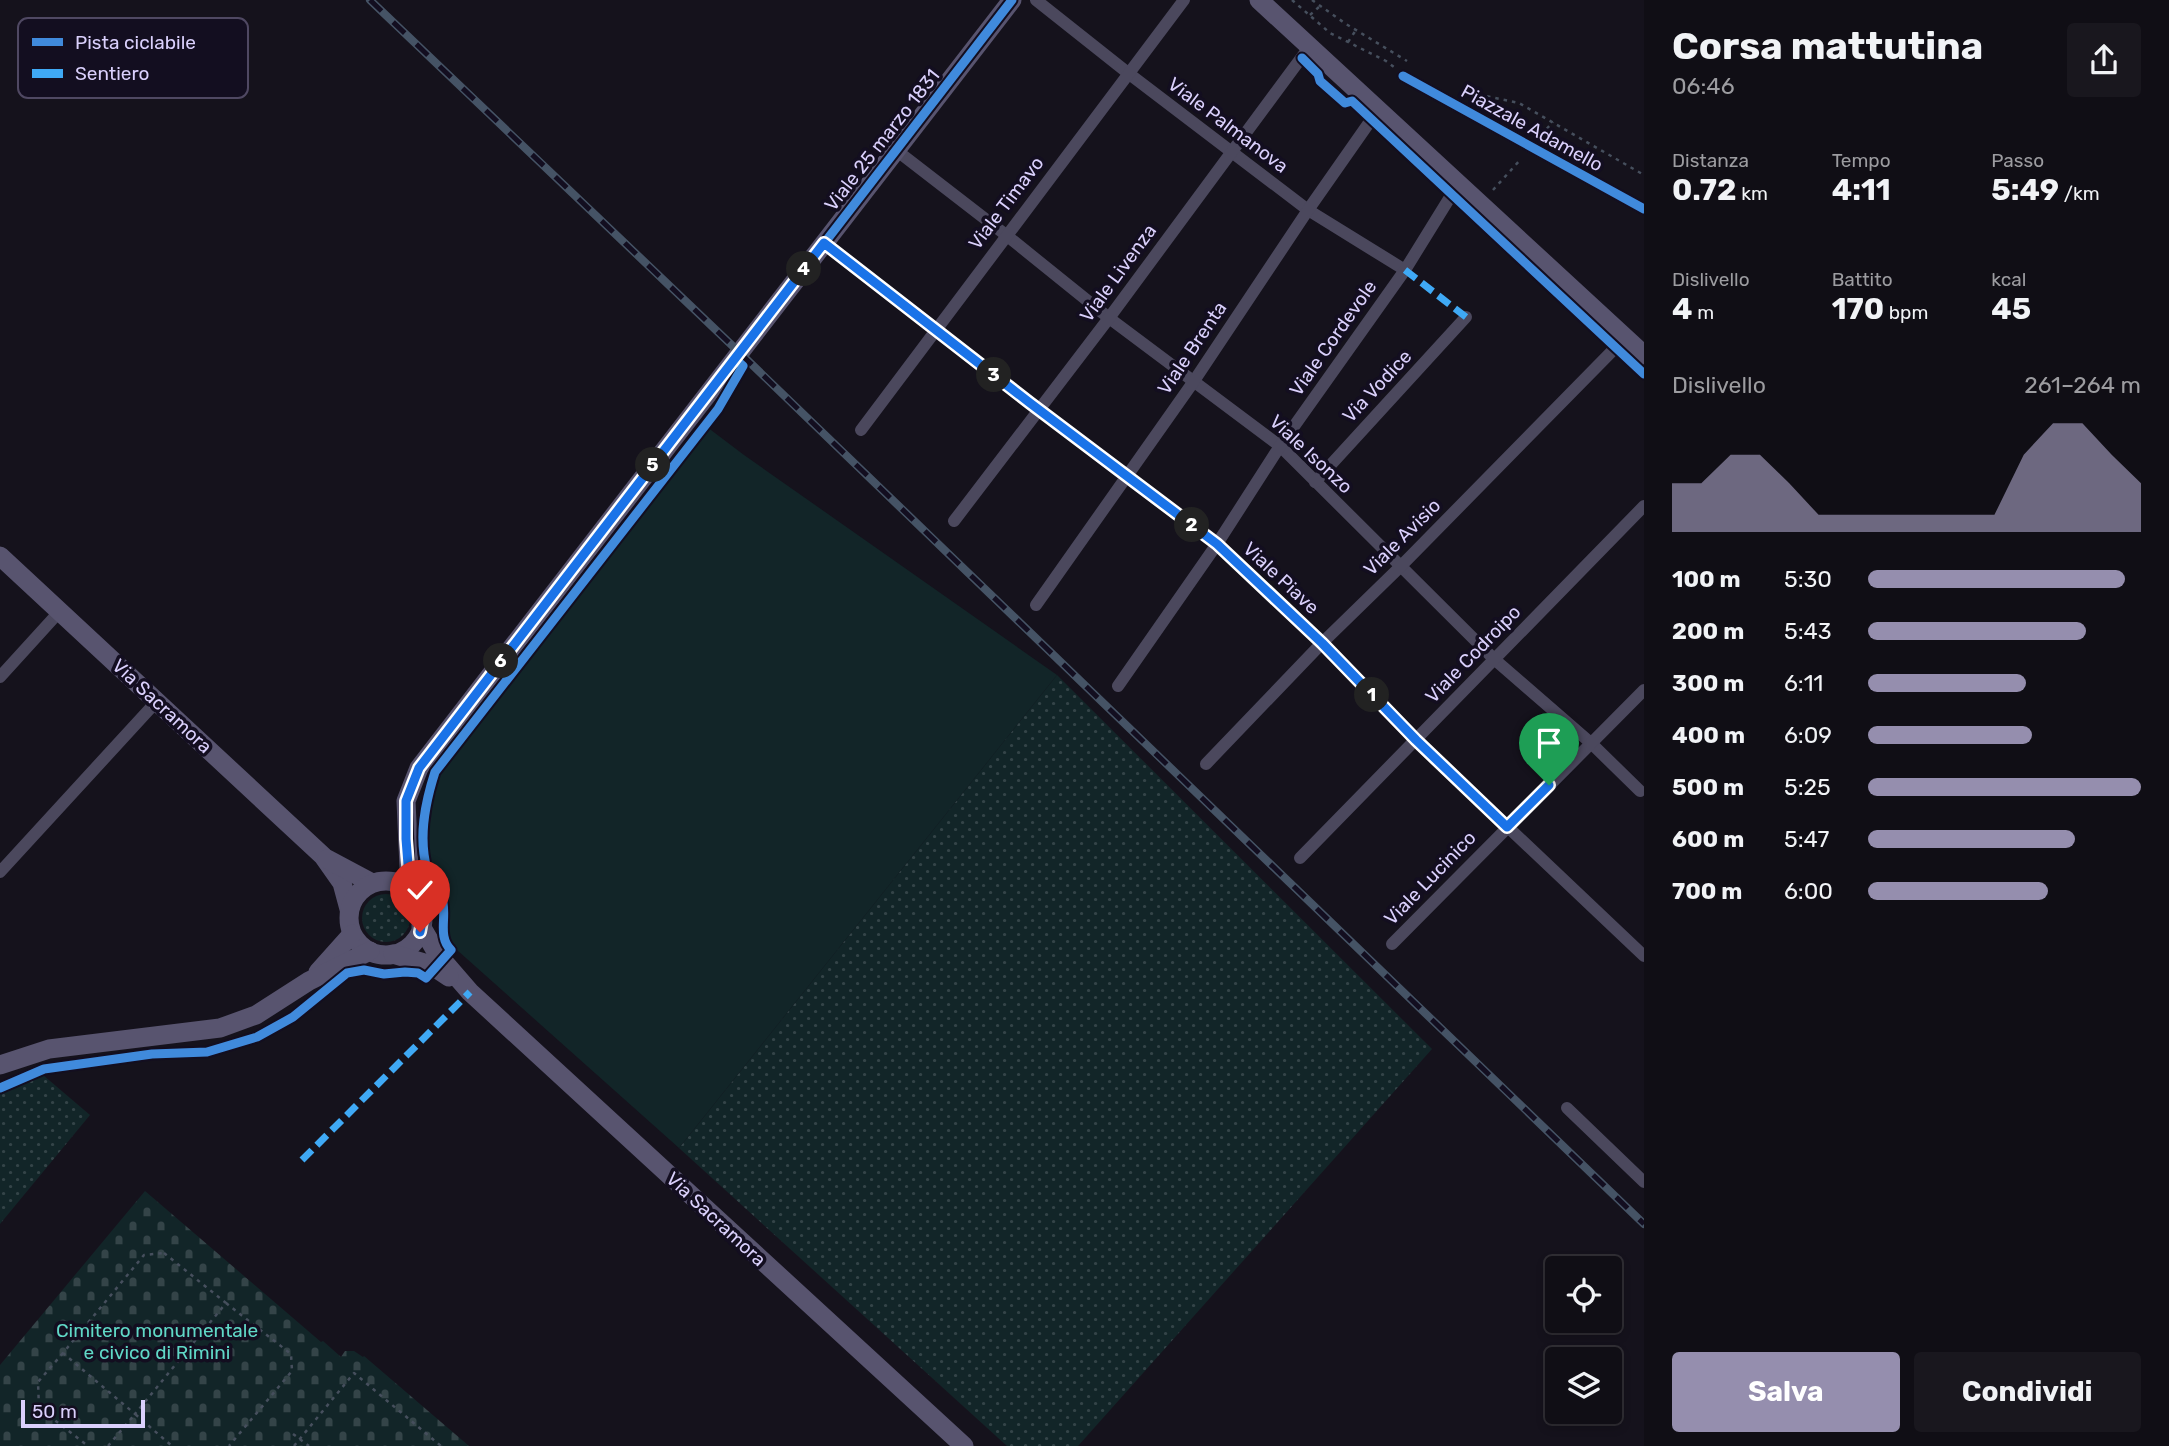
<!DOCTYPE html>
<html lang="it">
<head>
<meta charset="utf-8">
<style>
	body { margin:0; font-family:Rubik,sans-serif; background:#19171e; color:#f1f3f6; height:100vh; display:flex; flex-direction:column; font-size:26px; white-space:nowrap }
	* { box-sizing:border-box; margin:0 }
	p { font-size:23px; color:#9c9ca0 }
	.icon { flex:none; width:38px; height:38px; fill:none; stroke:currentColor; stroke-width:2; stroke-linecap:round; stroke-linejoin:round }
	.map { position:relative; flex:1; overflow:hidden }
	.panel { display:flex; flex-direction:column; background:#100e15; width:525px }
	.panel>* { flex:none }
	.fabs { position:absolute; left:1545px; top:1256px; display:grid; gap:14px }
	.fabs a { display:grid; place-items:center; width:77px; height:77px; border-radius:7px; background:#100e15; box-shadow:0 4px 10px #0003,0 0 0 2px #302e34; font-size:35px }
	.scale { position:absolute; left:21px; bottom:18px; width:124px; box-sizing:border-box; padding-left:7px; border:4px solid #dad0fc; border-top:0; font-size:19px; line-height:24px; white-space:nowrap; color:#dad0fc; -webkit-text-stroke:5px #130e20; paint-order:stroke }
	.pin { position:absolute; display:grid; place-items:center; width:60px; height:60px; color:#fff; margin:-72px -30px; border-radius:50% 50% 50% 0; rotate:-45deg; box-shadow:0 0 7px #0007 }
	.pin .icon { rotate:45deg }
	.km { position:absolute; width:35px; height:35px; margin:-18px; border-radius:50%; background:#222; color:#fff; font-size:19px; line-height:35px; text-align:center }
	.round { display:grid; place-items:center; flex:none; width:74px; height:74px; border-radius:7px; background:#19171e }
	.headline { display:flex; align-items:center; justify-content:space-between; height:119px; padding:0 28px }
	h1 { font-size:38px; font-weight:700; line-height:52px }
	.figures { display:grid; grid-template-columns:repeat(3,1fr); gap:10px; height:119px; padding:7px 28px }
	.figures div { display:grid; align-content:center }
	.figures b { font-size:30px; font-weight:700 }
	.figures small { font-size:19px; font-weight:400 }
	.figures p { font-size:19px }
	.chart { height:196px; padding:14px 28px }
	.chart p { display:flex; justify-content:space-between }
	.chart svg { width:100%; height:126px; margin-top:7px; fill:#958eae; opacity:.7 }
	.cta { display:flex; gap:14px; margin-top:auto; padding:14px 28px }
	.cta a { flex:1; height:80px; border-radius:7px; background:#958eae; color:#fff; font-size:28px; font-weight:700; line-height:80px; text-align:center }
	.cta a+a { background:#19171e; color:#f1f3f6 }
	ul { padding:0 28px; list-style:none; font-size:23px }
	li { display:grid; grid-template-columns:112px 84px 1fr; align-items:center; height:52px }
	li i { height:18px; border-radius:9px; background:#958eae }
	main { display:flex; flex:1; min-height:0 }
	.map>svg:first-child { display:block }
</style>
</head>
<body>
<main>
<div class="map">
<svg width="1644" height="1446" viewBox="0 0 1644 1446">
	<defs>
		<pattern id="grass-dots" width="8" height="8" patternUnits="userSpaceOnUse" patternTransform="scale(1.75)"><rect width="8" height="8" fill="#122528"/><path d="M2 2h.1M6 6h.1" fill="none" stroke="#344448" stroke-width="1.8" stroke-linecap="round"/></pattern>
		<pattern id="cemetery-stones" width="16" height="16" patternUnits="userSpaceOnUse" patternTransform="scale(1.75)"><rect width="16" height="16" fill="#122528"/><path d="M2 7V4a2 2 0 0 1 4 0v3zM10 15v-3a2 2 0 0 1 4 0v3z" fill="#344448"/></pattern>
	</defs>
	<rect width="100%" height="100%" fill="#15121c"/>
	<g fill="url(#grass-dots)">
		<polygon points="1057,675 1432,1049 1078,1446 1007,1446 679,1148"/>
		<circle cx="386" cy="918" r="24"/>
		<polygon points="43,1075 90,1115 0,1224 0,1091"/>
	</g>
	<polygon fill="url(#cemetery-stones)" points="145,1191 321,1342 323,1341 341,1357 345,1351 354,1351 363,1357 364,1356 469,1446 0,1446 0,1365"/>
	<path fill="#122528" d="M707,427L744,455L1057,675L679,1148L448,942C447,926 450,907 444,893C440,883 432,875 430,864C423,836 425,804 437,778C445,762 458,747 468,733Z"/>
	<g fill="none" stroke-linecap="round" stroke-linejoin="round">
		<g stroke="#464f5d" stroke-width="2.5" stroke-dasharray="3.5 5" stroke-linecap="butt">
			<polyline points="1292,0 1330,33 1386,61 1394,67"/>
			<polyline points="1312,0 1346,24 1407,61"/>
			<polyline points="1310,15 1320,6"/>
			<polyline points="1348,42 1356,30"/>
			<polyline points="1462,91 1519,103 1644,175"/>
			<polyline points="1541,135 1553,122"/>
			<polyline points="1493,190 1521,159"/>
			<polygon points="164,1253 226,1303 135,1414 63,1353 144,1255"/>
			<polyline points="226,1303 291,1354 292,1371 229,1446"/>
			<polyline points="63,1353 38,1382 39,1408 88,1446"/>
			<polyline points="293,1434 309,1446"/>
			<polyline points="108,1446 135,1414 172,1446"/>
			<polyline points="294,1446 354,1373 441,1446"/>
		</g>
		<g stroke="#4b485d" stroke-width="12">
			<polyline points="1036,0 1128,73 1308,210 1405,270"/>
			<polyline points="1403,76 1644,209"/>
			<polyline points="896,150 1006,235 1109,318 1280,446 1494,659 1592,744 1640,791"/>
			<polyline points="824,243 1126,477 1217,544 1322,643 1416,740 1644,956"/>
			<polyline points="861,430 1184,0"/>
			<polyline points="1315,482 1466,317"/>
			<polyline points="954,521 1109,318 1310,46"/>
			<polyline points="1036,605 1194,381 1308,210 1378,110"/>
			<polyline points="0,677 60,611"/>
			<polyline points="1118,686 1217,544 1280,446 1405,270 1452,194 1460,184"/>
			<polyline points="1206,764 1322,643 1400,567 1625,338"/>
			<polyline points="1300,858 1644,506"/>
			<polyline points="0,872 157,701"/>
			<polyline points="1392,944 1644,690"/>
			<polyline points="1567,1108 1644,1182"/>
		</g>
		<g stroke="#58546f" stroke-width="19">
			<polyline points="1259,0 1644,355"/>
			<polyline points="0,556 323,856 342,883 349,909"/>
			<polyline points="327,859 372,883"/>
			<circle cx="386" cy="918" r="37"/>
			<polyline points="410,890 406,801 419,768 1012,0"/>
			<polyline points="421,926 438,955 470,992 964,1446"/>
			<polyline points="393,954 431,965 449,977"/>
			<polyline points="318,972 352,934"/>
			<polyline points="0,1065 49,1049 220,1028 256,1015 309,981 370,951"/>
		</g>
		<g stroke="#455365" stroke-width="8">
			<polyline id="rail" points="370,0 740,353 1644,1224"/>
		</g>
		<use href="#rail" stroke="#130e20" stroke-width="5" stroke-dasharray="16" stroke-linecap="butt"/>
		<g stroke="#3fa9f5" stroke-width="7" stroke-dasharray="14 7" stroke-linecap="butt">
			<polyline points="1405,270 1466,317"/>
			<polyline points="302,1160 470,992"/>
		</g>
		<g stroke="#130e20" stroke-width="13">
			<g id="cycleway">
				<polyline points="1302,58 1318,74 1320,81 1345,103 1352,101 1644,374"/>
				<polyline points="1403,76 1644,209"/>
				<polyline points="410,890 406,801 419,768 1012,0"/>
				<path d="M0,1088L44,1069L152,1054L207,1052L257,1037L293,1017L347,973L364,970L384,974L405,972L418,973L426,978L451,950C438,937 446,920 443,903C440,891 430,881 427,869C418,837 425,803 435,772L718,409L743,366L735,359"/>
			</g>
		</g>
		<use href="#cycleway" stroke="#408adc" stroke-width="9"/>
	</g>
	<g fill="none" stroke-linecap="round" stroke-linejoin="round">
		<g stroke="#fff" stroke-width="14">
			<polyline id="route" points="420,932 422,921 422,909 417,899 410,890 406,839 406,801 419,768 824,243 1030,403 1217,544 1322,643 1416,740 1507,827 1549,785"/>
		</g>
		<use href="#route" stroke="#1a73e8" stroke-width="9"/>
	</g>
	<g text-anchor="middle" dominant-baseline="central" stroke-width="7" stroke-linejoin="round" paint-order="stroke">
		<g font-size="19" fill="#dad0fc" stroke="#130e20">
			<text transform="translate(1228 125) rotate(37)">Viale Palmanova</text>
			<text transform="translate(1532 128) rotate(29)">Piazzale Adamello</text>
			<text transform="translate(882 140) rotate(-52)">Viale 25 marzo 1831</text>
			<text transform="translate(1006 203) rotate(-53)">Viale Timavo</text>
			<text transform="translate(1118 273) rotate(-54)">Viale Livenza</text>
			<text transform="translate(1333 338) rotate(-55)">Viale Cordevole</text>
			<text transform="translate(1192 348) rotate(-56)">Viale Brenta</text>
			<text transform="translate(1377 386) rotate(-47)">Via Vodice</text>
			<text transform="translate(1311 454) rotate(43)">Viale Isonzo</text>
			<text transform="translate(1402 537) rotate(-45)">Viale Avisio</text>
			<text transform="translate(1281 578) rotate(43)">Viale Piave</text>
			<text transform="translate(1473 654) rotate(-46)">Viale Codroipo</text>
			<text transform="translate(162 706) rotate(43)">Via Sacramora</text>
			<text transform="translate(1430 878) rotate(-46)">Viale Lucinico</text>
			<text transform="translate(716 1219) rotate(43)">Via Sacramora</text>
		</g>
		<g font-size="19" fill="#60d8c7" stroke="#130e20">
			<text x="157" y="1330">Cimitero monumentale<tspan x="157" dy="22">e civico di Rimini</tspan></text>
		</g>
	</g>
	<rect x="18" y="18" width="230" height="80" rx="10" fill="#130e20" stroke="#4f4862" stroke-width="2"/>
	<rect x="32" y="38" width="31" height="8" fill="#408adc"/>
	<rect x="32" y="69" width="31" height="9" fill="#3fa9f5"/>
	<g font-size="19" fill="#dad0fc">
		<text x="75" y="49">Pista ciclabile</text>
		<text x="75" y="80">Sentiero</text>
	</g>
</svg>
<div class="fabs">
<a><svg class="icon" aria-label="locate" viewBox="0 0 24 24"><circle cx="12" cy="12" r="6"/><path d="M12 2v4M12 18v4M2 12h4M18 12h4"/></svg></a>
<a><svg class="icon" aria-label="layers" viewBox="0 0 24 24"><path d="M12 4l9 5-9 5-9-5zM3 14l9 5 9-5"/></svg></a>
</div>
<div class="scale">50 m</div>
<div class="pin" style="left:1549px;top:785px;background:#1e9e55"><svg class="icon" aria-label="arrive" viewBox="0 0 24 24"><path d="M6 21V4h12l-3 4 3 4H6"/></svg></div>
<div class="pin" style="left:420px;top:932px;background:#d93025"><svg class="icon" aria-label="check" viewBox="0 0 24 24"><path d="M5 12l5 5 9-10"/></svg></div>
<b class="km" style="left:1372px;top:695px">1</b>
<b class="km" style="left:1192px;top:525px">2</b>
<b class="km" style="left:994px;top:375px">3</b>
<b class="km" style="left:804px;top:269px">4</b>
<b class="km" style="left:653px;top:465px">5</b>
<b class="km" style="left:501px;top:661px">6</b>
</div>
<section class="panel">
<div class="headline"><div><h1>Corsa mattutina</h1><p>06:46</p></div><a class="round"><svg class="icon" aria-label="share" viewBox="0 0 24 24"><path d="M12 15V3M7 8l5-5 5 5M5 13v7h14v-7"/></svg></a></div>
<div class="figures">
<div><p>Distanza</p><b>0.72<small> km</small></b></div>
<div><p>Tempo</p><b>4:11</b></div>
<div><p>Passo</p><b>5:49<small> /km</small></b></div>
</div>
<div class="figures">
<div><p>Dislivello</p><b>4<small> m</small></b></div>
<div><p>Battito</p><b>170<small> bpm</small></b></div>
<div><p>kcal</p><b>45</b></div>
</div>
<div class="chart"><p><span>Dislivello</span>261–264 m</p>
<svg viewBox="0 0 160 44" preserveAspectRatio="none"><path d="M0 44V27L10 27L20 17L30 17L40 27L50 38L60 38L70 38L80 38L90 38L100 38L110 38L120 17L130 6L140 6L150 17L160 27V44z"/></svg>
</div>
<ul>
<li><b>100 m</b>5:30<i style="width:94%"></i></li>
<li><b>200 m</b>5:43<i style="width:80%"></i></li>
<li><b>300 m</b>6:11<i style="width:58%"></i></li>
<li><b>400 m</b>6:09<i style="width:60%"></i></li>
<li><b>500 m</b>5:25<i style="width:100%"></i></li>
<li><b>600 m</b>5:47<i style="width:76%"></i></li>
<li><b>700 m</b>6:00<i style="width:66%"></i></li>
</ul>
<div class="cta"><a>Salva</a><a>Condividi</a></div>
</section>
</main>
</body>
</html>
